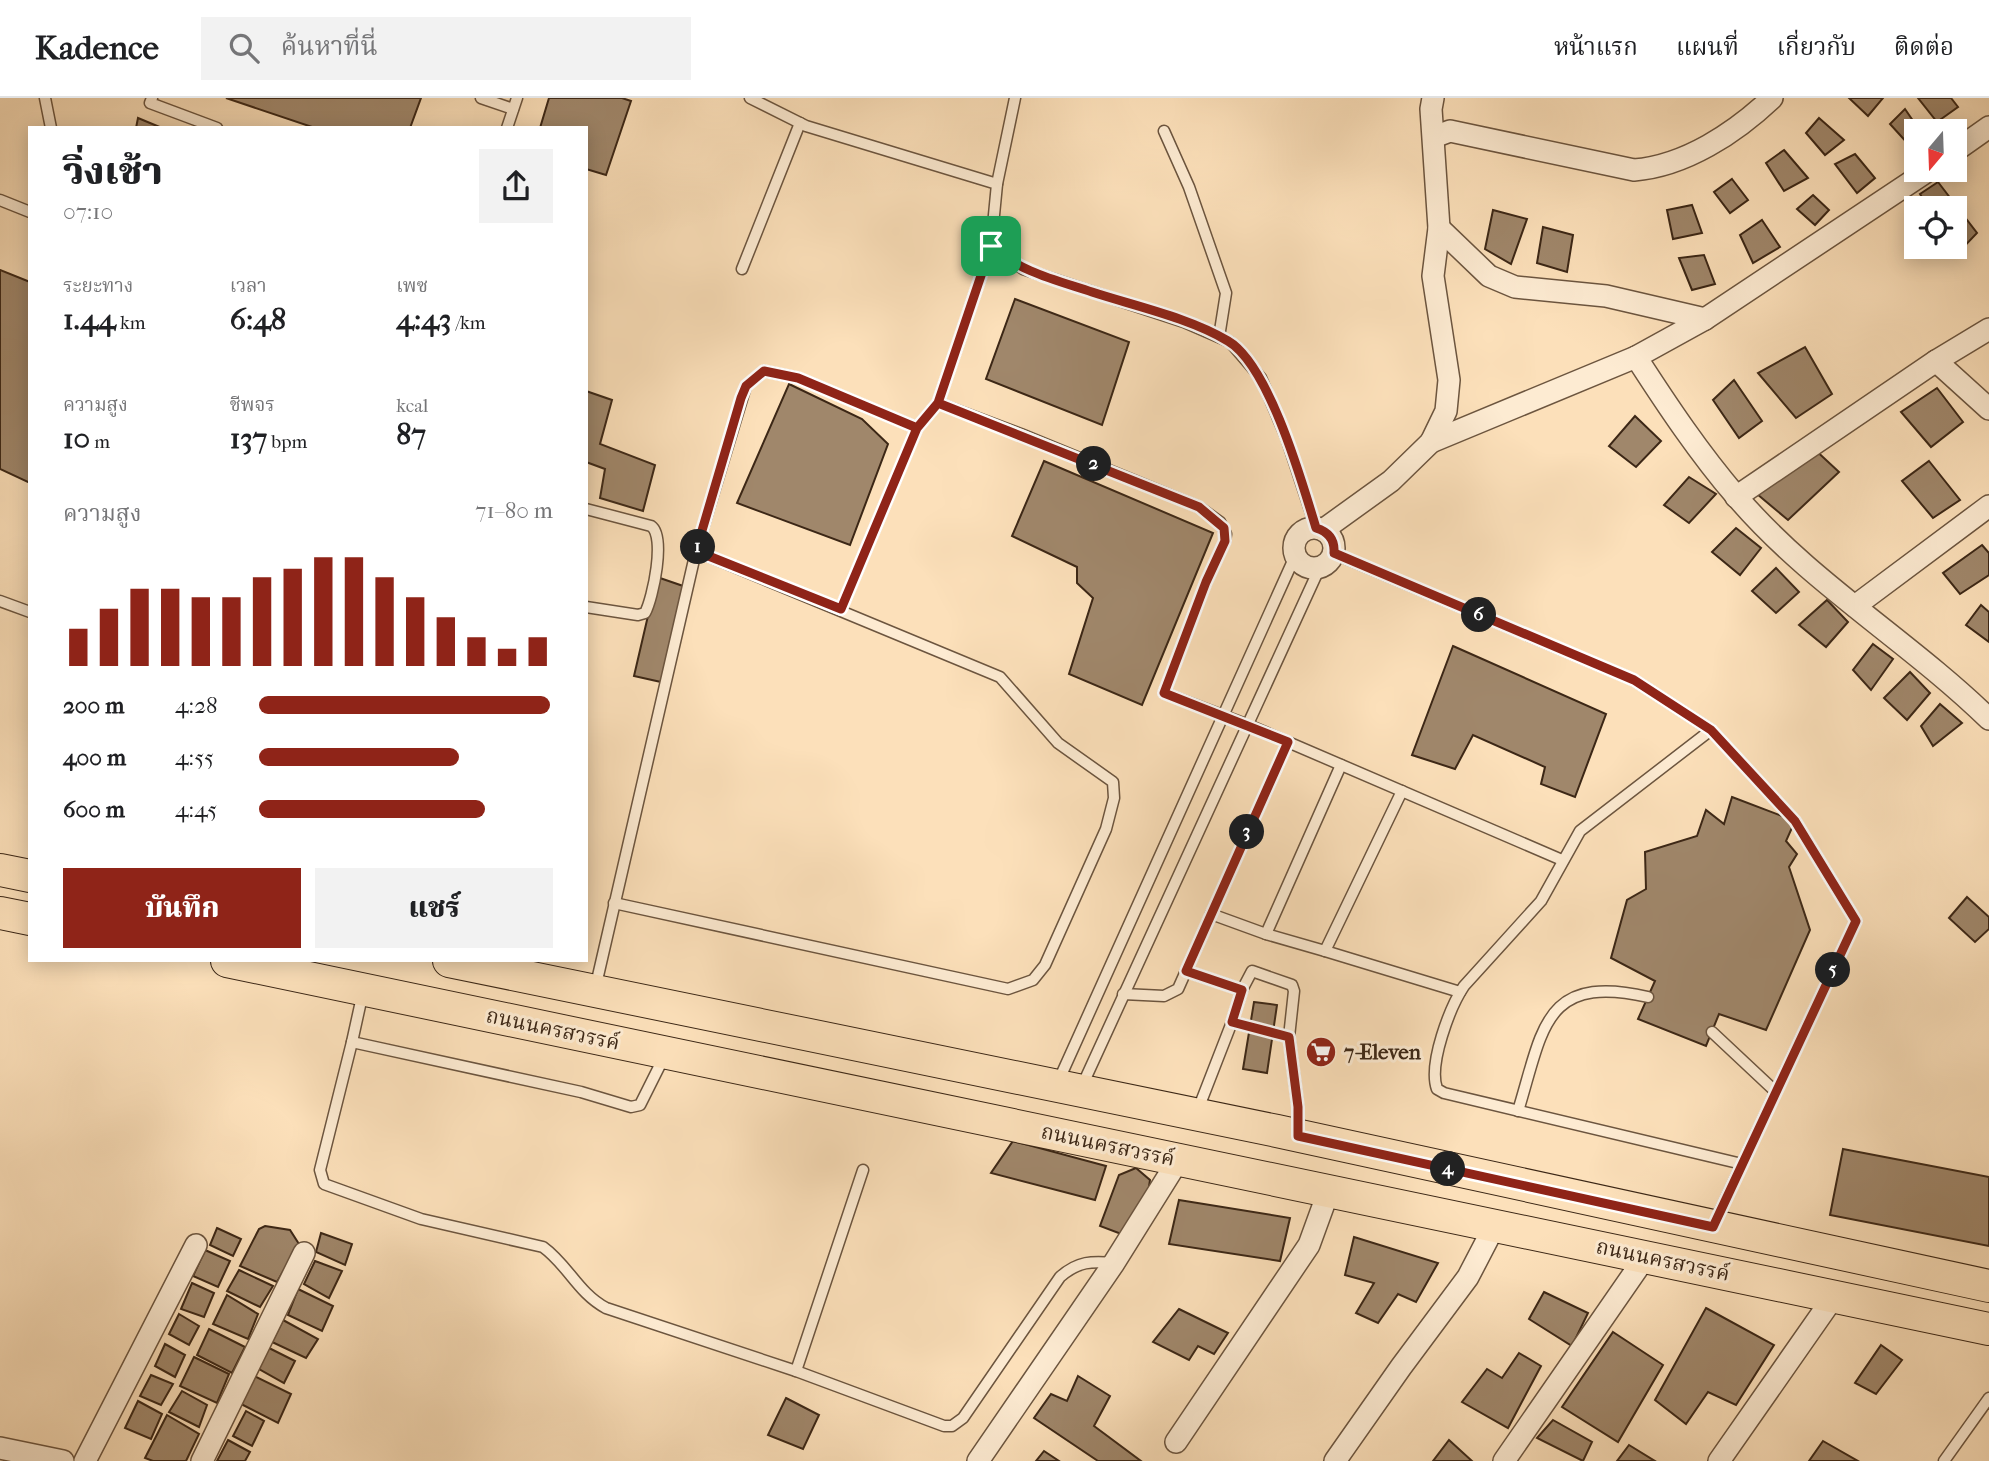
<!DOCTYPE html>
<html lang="th">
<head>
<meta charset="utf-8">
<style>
	body { margin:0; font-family:"IM FELL French Canon","Noto Serif Thai",serif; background:#f2f2f2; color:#202124; height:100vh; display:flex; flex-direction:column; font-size:26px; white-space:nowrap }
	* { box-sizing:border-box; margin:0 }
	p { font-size:23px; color:#757577 }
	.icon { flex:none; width:38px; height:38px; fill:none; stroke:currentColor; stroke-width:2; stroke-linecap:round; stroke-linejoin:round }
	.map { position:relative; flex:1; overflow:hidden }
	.side { position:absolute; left:28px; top:28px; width:560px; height:836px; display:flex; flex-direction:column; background:#fff; border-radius:0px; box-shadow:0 4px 18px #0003 }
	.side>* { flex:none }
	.needle { width:46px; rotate:199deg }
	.fabs { position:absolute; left:1904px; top:21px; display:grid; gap:14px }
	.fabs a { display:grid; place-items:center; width:63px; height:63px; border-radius:0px; background:#fff; box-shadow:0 4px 18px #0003; font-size:35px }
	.pin { position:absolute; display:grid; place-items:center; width:60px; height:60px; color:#fff; margin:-30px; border-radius:14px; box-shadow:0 4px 10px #0006 }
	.km { position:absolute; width:35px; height:35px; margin:-18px; border-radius:50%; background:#222; color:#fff; font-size:19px; line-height:35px; text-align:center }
	.round { display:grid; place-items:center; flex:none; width:74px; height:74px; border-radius:0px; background:#f2f2f2 }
	.headline { display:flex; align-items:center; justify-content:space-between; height:119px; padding:0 35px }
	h1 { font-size:38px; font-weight:800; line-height:52px }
	.figures { display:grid; grid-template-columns:repeat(3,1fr); gap:10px; height:119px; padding:7px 35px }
	.figures div { display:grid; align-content:center }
	.figures b { font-size:30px; font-weight:800 }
	.figures small { font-size:19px; font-weight:400 }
	.figures p { font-size:19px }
	.chart { height:196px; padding:14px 35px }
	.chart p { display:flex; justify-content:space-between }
	.chart svg { width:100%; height:126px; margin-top:7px; stroke:#8f2418; stroke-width:6 }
	.action { display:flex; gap:14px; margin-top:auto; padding:14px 35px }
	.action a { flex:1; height:80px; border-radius:0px; background:#8f2418; color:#fff; font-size:28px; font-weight:800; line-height:80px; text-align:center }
	.action a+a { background:#f2f2f2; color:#202124 }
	ul { padding:0 35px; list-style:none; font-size:23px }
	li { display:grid; grid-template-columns:112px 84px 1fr; align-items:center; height:52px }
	li i { height:18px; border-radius:9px; background:#8f2418 }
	header { display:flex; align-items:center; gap:42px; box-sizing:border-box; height:98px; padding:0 35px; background:#fff; border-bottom:2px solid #e0e0e0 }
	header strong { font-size:33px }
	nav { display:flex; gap:38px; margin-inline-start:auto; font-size:24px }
	.search { width:490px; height:63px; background:#f2f2f2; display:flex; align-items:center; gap:18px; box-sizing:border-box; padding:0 24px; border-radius:0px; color:#757577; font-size:26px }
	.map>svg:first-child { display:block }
</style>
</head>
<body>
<header>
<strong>Kadence</strong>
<div class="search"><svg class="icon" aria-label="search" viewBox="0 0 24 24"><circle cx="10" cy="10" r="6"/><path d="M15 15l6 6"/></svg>ค้นหาที่นี่</div>
<nav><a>หน้าแรก</a><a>แผนที่</a><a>เกี่ยวกับ</a><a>ติดต่อ</a></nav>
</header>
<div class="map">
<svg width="1989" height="1363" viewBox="0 0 1989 1363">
	<rect width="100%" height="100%" fill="#fce0ba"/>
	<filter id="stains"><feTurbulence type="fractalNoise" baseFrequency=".00286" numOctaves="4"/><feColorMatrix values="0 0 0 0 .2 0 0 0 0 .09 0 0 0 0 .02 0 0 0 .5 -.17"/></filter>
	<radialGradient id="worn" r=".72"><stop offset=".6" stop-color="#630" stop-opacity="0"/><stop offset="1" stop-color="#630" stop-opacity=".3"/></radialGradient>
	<g fill="#a0876b" stroke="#3c2716" stroke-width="2">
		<polygon points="226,0 421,0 410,30 315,30"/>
		<polygon points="549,0 622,0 631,3 606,77 586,71 586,30 540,30"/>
		<polygon points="1849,0 1883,0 1868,18"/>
		<polygon points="1918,0 1951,0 1958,9 1937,24"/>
		<polygon points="1905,11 1920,33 1916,33 1916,42 1910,48 1890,26"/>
		<polygon points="138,20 162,30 136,30"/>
		<polygon points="1819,20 1844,42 1825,57 1806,35"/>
		<polygon points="1784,52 1808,80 1784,93 1766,65"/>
		<polygon points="1855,56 1875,80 1857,95 1835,66"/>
		<polygon points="1732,81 1748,102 1730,115 1714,94"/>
		<polygon points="1938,84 1977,135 1958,155 1950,149 1955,149 1955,110 1929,110 1920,96"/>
		<polygon points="1813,97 1829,112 1815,127 1797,111"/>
		<polygon points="1692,107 1702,135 1673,141 1667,112"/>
		<polygon points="1493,112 1527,121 1511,166 1485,151"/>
		<polygon points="1762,122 1780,149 1753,165 1740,137"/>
		<polygon points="1543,129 1573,137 1567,174 1537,165"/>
		<polygon points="1704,157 1715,186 1692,192 1679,160"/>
		<polygon points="0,172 30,184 30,385 0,371"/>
		<polygon points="1015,201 1129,244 1102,327 986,281"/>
		<polygon points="1805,249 1832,296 1796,320 1758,275"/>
		<polygon points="1734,282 1762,323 1739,340 1713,302"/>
		<polygon points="789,286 862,321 888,346 850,447 737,405"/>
		<polygon points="1937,290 1963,324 1931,349 1901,314"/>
		<polygon points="586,293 612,302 600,346 655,367 643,413 600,400 605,371 586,364"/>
		<polygon points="1635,318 1661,343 1636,369 1609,348"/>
		<polygon points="1811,348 1839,374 1788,422 1757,396"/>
		<polygon points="1044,363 1213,435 1142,607 1069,576 1093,500 1077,485 1077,469 1012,438"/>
		<polygon points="1929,363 1960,402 1933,420 1902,383"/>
		<polygon points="1689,379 1716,396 1689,425 1664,407"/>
		<polygon points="1736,430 1761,450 1740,477 1712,454"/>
		<polygon points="1982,447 1989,455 1989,477 1960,496 1943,475"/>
		<polygon points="1776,470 1799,494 1776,515 1752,493"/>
		<polygon points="657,479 686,489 661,584 634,578"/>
		<polygon points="1827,502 1848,524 1826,549 1799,527"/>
		<polygon points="1981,507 1989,514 1989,544 1966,527"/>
		<polygon points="1873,546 1893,561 1871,592 1853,572"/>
		<polygon points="1453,548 1606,616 1575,699 1541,686 1545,669 1473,637 1455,671 1412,657"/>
		<polygon points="1910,574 1930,595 1907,622 1884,600"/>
		<polygon points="1940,606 1962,625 1933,648 1921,628"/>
		<polygon points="1732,699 1795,723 1786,743 1797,756 1789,769 1810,832 1766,932 1719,916 1706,948 1638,921 1655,883 1611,860 1627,802 1646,791 1645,754 1697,738 1706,712 1724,726"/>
		<polygon points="1967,799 1989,819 1989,831 1975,844 1949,820"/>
		<polygon points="1254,904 1277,907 1267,975 1243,971"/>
		<polygon points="1013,1043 1106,1068 1095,1102 991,1075"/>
		<polygon points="1843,1051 1989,1079 1989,1148 1830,1117"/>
		<polygon points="1136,1070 1150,1082 1146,1109 1124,1137 1100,1128 1119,1077"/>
		<polygon points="1179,1102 1290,1120 1280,1163 1169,1146"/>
		<polygon points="265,1128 290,1132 299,1146 277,1184 240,1168 259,1131"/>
		<polygon points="217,1130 241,1141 233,1158 210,1147"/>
		<polygon points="321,1135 352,1146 345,1167 316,1154"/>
		<polygon points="1354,1139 1438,1165 1416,1204 1398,1196 1378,1225 1356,1215 1374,1185 1345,1177"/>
		<polygon points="205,1152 230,1163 218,1189 193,1178"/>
		<polygon points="315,1163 342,1173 329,1200 304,1186"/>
		<polygon points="239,1172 273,1188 260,1209 227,1193"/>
		<polygon points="192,1185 214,1195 204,1219 181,1211"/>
		<polygon points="298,1191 333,1208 322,1233 288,1217"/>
		<polygon points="1544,1194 1588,1215 1572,1248 1529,1221"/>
		<polygon points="227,1197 258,1216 248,1241 213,1226"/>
		<polygon points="1706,1210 1774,1247 1736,1307 1708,1294 1686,1326 1655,1302"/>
		<polygon points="1179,1211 1228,1235 1214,1256 1198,1248 1189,1262 1153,1244"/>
		<polygon points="179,1216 199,1228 189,1247 169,1236"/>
		<polygon points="283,1222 318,1241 306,1260 272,1244"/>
		<polygon points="209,1231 245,1249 232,1275 197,1257"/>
		<polygon points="1613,1234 1663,1267 1618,1344 1562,1309"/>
		<polygon points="165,1246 185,1257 175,1279 155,1268"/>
		<polygon points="1881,1247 1902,1262 1876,1296 1855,1285"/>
		<polygon points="267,1249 295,1263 284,1285 259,1271"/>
		<polygon points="1519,1255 1541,1268 1508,1330 1462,1304 1487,1271 1502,1280"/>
		<polygon points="194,1259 229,1276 217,1305 180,1288"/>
		<polygon points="151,1277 173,1286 161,1307 140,1298"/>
		<polygon points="254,1278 291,1296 278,1325 241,1306"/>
		<polygon points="1078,1278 1110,1298 1094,1328 1141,1363 1098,1363 1034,1320 1051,1296 1067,1303"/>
		<polygon points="182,1293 207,1307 199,1329 169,1314"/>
		<polygon points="786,1300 819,1317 803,1351 768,1337"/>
		<polygon points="138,1303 162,1316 151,1341 125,1330"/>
		<polygon points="246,1313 264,1323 252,1348 233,1338"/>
		<polygon points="167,1317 199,1336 186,1363 153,1363 145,1360"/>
		<polygon points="1553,1322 1592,1344 1583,1363 1537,1340"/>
		<polygon points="228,1342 250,1354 245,1363 217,1363"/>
		<polygon points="1449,1342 1472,1363 1433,1363"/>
		<polygon points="1823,1343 1858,1363 1809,1363"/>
		<polygon points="1629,1347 1655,1363 1617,1363"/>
		<polygon points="1044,1353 1059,1363 1036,1363"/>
	</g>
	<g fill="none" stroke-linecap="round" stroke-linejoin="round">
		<g stroke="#6c553f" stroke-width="13">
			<g id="lane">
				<polyline points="45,0 51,30"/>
				<polyline points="152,0 150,5 217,30"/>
				<polyline points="481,0 513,11"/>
				<polyline points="750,0 806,28 997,86 991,148 1023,171 1184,224 1230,244 1261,280 1286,339 1316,430"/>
				<polyline points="507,30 517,0"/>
				<polyline points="1164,33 1189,89 1226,195 1219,239"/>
				<polyline points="997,86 1015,0"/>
				<polyline points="0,102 30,114"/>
				<polyline points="742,171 800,25"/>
				<polyline points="938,305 1021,336 1199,409 1220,424 1226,436 1225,443 1206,484 1164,595 1246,626 1562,762"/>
				<path d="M586,411L651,428C666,438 653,500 645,515L638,517L586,509"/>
				<polyline points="1333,455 1634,582 1711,632 1795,723 1856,823 1715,1124"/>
				<polyline points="0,503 30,514"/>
				<polyline points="841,511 917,330 938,305 991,148"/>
				<path d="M1711,632L1580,733L1541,803L1464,888C1450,909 1428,966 1437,991L1444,995L1742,1066"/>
				<polyline points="1402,693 1325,853 1460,894"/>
				<polyline points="614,805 1008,891 1033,882 1045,867 1106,731 1114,700 1113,684 1058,645 1000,579 696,453"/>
				<polyline points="1211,816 1266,836 1341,667"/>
				<polyline points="1266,836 1325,853"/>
				<polyline points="1186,873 1242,892 1252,873 1292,887 1294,893 1289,939"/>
				<polyline points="595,891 696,453 746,288 764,273 798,280 917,330"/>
				<polyline points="363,894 352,944 581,994 631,1009 640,1007 665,957"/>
				<polyline points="1123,896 1164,898 1178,891 1288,644"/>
				<polyline points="1232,924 1242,892"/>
				<polyline points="1712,934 1776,994"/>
				<path d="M352,944L320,1072L324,1086L421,1121L543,1149C568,1167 578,1195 606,1210L796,1273L944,1328H952L963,1320L1060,1179C1078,1163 1092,1163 1114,1165"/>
				<polyline points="1058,984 1296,456"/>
				<polyline points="1082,988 1320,469"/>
				<path d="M1518,1013C1543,932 1543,875 1648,899"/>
				<polyline points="1197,1014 1232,924 1289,939 1298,1009 1298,1034"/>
				<polyline points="796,1273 863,1072"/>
				<polyline points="1944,1363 1989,1300"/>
			</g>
		</g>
		<g stroke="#6c553f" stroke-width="24">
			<g id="street">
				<path d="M1434,39L1450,33L1634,72C1685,68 1735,35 1772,0"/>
				<polyline points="1955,53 1989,29"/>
				<path d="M1929,72L1705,221L1636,259C1667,307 1699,355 1736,398C1809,484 1909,543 1989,621"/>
				<polyline points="1439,130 1489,178 1515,189 1606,198 1705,221"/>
				<polyline points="1936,263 1989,311"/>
				<polyline points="1431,344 1636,259"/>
				<polyline points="1736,399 1936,263 1989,231"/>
				<circle cx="1314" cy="450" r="20"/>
				<polyline points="1323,432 1391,383 1431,344 1446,313 1449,282 1433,178 1439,130 1431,11 1433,0"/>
				<polyline points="1855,508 1989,408"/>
				<polyline points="1176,1344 1309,1147 1329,1092"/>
				<polyline points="0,1350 63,1363"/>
				<polyline points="85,1363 196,1147"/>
				<polyline points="202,1363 304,1155"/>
				<polyline points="978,1363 1114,1165 1179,1061"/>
				<polyline points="1335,1363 1401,1269 1468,1179 1495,1127"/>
				<polyline points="1504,1363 1646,1158"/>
				<polyline points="1719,1363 1835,1197"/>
			</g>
		</g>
		<g stroke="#3c2716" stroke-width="34">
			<g id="primary">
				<polyline points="0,772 30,778"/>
				<polyline points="0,815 30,821"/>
				<polyline points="227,863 1989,1231"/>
				<polyline points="449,863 1277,1033 1989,1188"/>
			</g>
		</g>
		<use href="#lane" stroke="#fdebd2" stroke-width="10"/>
		<use href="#street" stroke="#fdebd2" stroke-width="21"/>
		<use href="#primary" stroke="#fce0ba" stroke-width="32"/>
	</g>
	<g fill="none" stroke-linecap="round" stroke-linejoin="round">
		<g stroke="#fff" stroke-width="14">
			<path id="route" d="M991,148L938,305L917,330L841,511L696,453L741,300L746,288L764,273L798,280L917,330L938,305L1199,409L1224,430L1225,443L1206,484L1164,595L1288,644L1186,873L1242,892L1232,924L1289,939L1298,1009V1038L1713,1129L1856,823L1795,723L1711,632L1634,582L1334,455C1335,442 1329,434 1316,430C1302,384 1269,267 1228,243C1190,220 1135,208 1092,194C1056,182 1020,174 991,148"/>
		</g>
		<use href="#route" stroke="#8f2418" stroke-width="9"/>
	</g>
	<defs>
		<g id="supermarket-disc" transform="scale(1.575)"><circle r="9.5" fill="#8f2418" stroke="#fdebd2"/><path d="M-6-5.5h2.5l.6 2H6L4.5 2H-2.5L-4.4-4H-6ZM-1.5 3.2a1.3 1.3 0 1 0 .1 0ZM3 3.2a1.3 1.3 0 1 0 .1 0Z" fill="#fff"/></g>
	</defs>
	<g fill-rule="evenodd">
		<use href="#supermarket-disc" x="1321" y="954"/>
	</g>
	<g text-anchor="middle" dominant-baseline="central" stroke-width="6" stroke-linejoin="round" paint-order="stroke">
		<g font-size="21" fill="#3c2716" stroke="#fdebd2">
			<text transform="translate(553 931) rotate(12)">ถนนนครสวรรค์</text>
			<text transform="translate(1108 1047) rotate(12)">ถนนนครสวรรค์</text>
			<text transform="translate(1663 1162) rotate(12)">ถนนนครสวรรค์</text>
		</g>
		<g font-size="21" font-weight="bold" fill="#3c2716" stroke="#fdebd2" text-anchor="start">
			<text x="1344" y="954">7-Eleven</text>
		</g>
	</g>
	<rect width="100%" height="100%" filter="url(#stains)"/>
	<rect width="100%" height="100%" fill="url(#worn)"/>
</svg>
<div class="fabs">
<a><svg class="needle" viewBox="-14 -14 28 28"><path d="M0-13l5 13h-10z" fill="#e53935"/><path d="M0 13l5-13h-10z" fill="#757577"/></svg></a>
<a><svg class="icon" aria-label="locate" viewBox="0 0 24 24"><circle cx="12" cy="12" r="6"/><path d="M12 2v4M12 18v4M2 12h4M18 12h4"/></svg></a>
</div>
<div class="pin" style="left:991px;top:148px;background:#1e9e55"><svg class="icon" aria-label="arrive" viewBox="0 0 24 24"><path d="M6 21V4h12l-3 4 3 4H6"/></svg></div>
<b class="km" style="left:698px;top:449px">1</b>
<b class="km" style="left:1094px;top:366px">2</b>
<b class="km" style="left:1247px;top:734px">3</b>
<b class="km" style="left:1448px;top:1071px">4</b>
<b class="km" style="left:1833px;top:872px">5</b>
<b class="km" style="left:1479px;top:517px">6</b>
<section class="side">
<div class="headline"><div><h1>วิ่งเช้า</h1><p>07:10</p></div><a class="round"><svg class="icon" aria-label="share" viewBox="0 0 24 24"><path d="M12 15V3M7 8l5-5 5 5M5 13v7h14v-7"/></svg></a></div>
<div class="figures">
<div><p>ระยะทาง</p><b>1.44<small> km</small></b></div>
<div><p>เวลา</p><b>6:48</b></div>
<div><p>เพซ</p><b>4:43<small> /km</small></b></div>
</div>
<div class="figures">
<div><p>ความสูง</p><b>10<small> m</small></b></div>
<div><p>ชีพจร</p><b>137<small> bpm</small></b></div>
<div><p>kcal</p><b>87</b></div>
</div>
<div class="chart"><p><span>ความสูง</span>71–80 m</p>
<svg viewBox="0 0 160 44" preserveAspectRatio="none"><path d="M5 44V31M15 44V24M25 44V17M35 44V17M45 44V20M55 44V20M65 44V13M75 44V10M85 44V6M95 44V6M105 44V13M115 44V20M125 44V27M135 44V34M145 44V38M155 44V34"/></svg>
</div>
<ul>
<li><b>200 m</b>4:28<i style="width:99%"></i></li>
<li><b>400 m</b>4:55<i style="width:68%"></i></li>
<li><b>600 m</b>4:45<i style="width:77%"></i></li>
</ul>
<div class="action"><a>บันทึก</a><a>แชร์</a></div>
</section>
</div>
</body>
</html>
